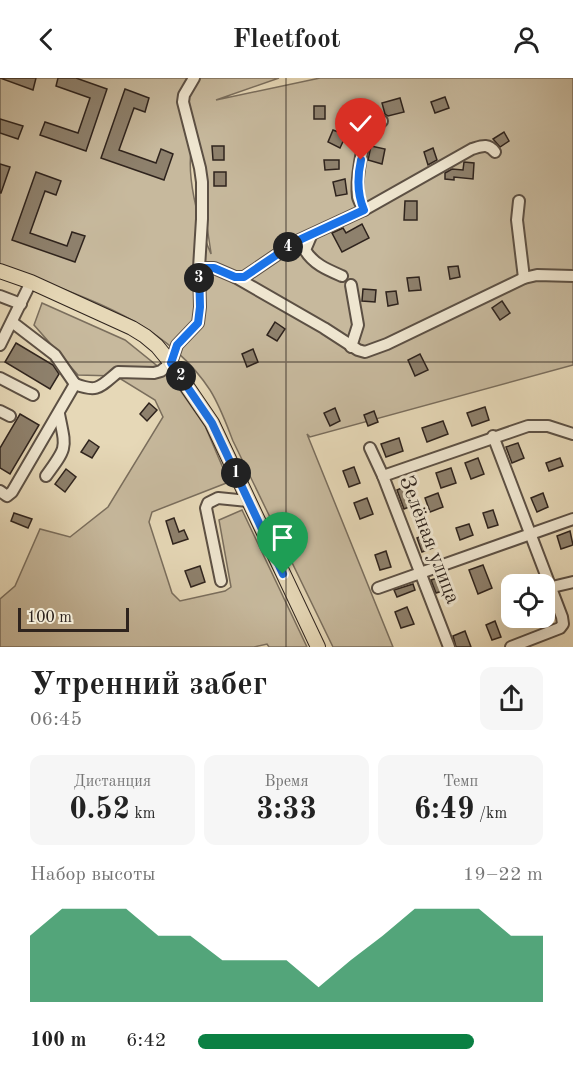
<!DOCTYPE html>
<html lang="ru">
<head>
<meta charset="utf-8">
<style>
	body { margin:0; font-family:"Old Standard TT",serif; background:#f6f6f6; color:#222; height:100vh; display:flex; flex-direction:column; font-size:22px; white-space:nowrap }
	* { box-sizing:border-box; margin:0 }
	p { font-size:20px; color:#767676 }
	.icon { flex:none; width:33px; height:33px; fill:none; stroke:currentColor; stroke-width:2; stroke-linecap:round; stroke-linejoin:round }
	.map { position:relative; height:569px; overflow:hidden }
	.drawer { display:flex; flex-direction:column; background:#fff; flex:1 }
	.drawer>* { flex:none }
	.controls { position:absolute; left:501px; top:496px; display:grid; gap:12px }
	.controls a { display:grid; place-items:center; width:54px; height:54px; border-radius:12px; background:#fff; box-shadow:0 6px 24px #0002; font-size:30px }
	.scale { position:absolute; left:18px; bottom:15px; width:111px; box-sizing:border-box; padding-left:6px; border:3px solid #2e231d; border-top:0; font-size:16px; line-height:21px; white-space:nowrap; color:#2e231d; -webkit-text-stroke:4px #efe6d0; paint-order:stroke }
	.pin { position:absolute; display:grid; place-items:center; width:51px; height:51px; color:#fff; margin:-62px -26px; border-radius:50% 50% 50% 0; rotate:-45deg; box-shadow:0 0 6px #0007 }
	.pin .icon { rotate:45deg }
	.km { position:absolute; width:30px; height:30px; margin:-15px; border-radius:50%; background:#222; color:#fff; font-size:16px; line-height:30px; text-align:center }
	.round { display:grid; place-items:center; flex:none; width:63px; height:63px; border-radius:12px; background:#f6f6f6 }
	.summary { display:flex; align-items:center; justify-content:space-between; height:102px; padding:0 30px }
	h1 { font-size:33px; font-weight:600; line-height:45px }
	.figures { display:grid; grid-template-columns:repeat(3,1fr); gap:9px; height:102px; padding:6px 30px }
	.figures div { display:grid; align-content:center; border-radius:12px; background:#f6f6f6; text-align:center }
	.figures b { font-size:30px; font-weight:600 }
	.figures small { font-size:16px; font-weight:400 }
	.figures p { font-size:16px }
	.chart { height:168px; padding:12px 30px }
	.chart p { display:flex; justify-content:space-between }
	.chart svg { width:100%; height:108px; margin-top:6px; fill:#0b8043; opacity:.7 }
	ul { padding:0 30px; list-style:none; font-size:20px }
	li { display:grid; grid-template-columns:96px 72px 1fr; align-items:center; height:45px }
	li i { height:15px; border-radius:8px; background:#0b8043 }
	header { display:flex; justify-content:space-between; align-items:center; height:78px; padding:0 30px; background:#fff; font-size:27px; font-weight:600 }
	.map>svg:first-child { display:block }
</style>
</head>
<body>
<header><svg class="icon" aria-label="back" viewBox="0 0 24 24"><path d="M15 5l-7 7 7 7"/></svg>Fleetfoot<svg class="icon" aria-label="person" viewBox="0 0 24 24"><circle cx="12" cy="8" r="4"/><path d="M4 21q1-7 8-7t8 7"/></svg></header>
<div class="map">
<svg width="573" height="569" viewBox="0 0 573 569">
	<rect width="100%" height="100%" fill="#e6d8b7"/>
	<filter id="stains"><feTurbulence type="fractalNoise" baseFrequency=".00333" numOctaves="4"/><feColorMatrix values="0 0 0 0 .2 0 0 0 0 .09 0 0 0 0 .02 0 0 0 .5 -.17"/></filter>
	<radialGradient id="worn" r=".72"><stop offset=".6" stop-color="#630" stop-opacity="0"/><stop offset="1" stop-color="#630" stop-opacity=".3"/></radialGradient>
	<g fill="#c7b99d" stroke="#7a6e5d" stroke-width="1.5" fill-rule="evenodd">
		<path d="M0,0H279L216,22L320,0H573V287L310,359L307,356L393,569H333L233,363C226,345 220,328 210,312C162,239 77,218 0,187ZM194,62L211,175V176C199,149 183,89 194,62Z"/>
		<polygon points="42,225 125,262 171,299 205,348 229,404 152,434 149,444 172,515 180,523 225,513 231,509 219,442 242,432 307,569 269,569 267,566 254,569 0,569 0,521 15,508 40,451 70,459 108,429 163,339 155,322 116,298 78,297 34,247"/>
	</g>
	<g fill="#8e816d" stroke="#2e231d" stroke-width="1.5">
		<polygon points="0,0 36,0 33,12"/>
		<polygon points="58,0 76,0 107,11 86,73 40,57 45,44 78,55 90,20 56,8"/>
		<polygon points="125,11 149,20 145,34 134,30 119,72 156,85 161,71 173,76 164,102 101,80"/>
		<polygon points="445,19 449,30 435,35 431,24"/>
		<polygon points="400,20 404,34 388,38 385,36 382,25"/>
		<rect x="314" y="28" width="11" height="13"/>
		<polygon points="0,41 23,48 18,61 0,55"/>
		<polygon points="333,52 346,57 340,70 328,64"/>
		<polygon points="504,54 509,63 500,69 493,61"/>
		<polygon points="212,68 224,68 224,82 213,82"/>
		<polygon points="371,68 385,71 382,86 368,82"/>
		<polygon points="433,70 437,82 428,87 424,74"/>
		<polygon points="324,82 339,82 339,91 325,92"/>
		<polygon points="464,84 474,85 473,101 454,99 454,102 445,101 445,95 452,91 463,92"/>
		<polygon points="0,86 10,89 1,115 0,115"/>
		<polygon points="36,94 61,103 56,117 45,113 30,155 67,168 72,154 85,158 75,184 12,162"/>
		<rect x="214" y="94" width="12" height="14"/>
		<polygon points="345,101 347,116 336,118 333,104"/>
		<polygon points="405,123 417,123 417,142 404,142"/>
		<polygon points="362,146 369,160 342,174 332,155 343,150 346,155"/>
		<polygon points="458,188 460,199 450,201 448,189"/>
		<polygon points="419,199 421,212 409,213 407,200"/>
		<polygon points="363,211 376,212 375,224 362,223"/>
		<polygon points="396,213 398,226 388,228 386,214"/>
		<polygon points="502,223 510,235 500,242 492,230"/>
		<polygon points="275,244 285,251 277,263 267,257"/>
		<polygon points="16,265 53,287 59,296 50,311 5,284"/>
		<polygon points="253,271 258,284 247,289 242,276"/>
		<polygon points="420,276 428,292 415,298 408,282"/>
		<polygon points="149,325 157,332 147,343 140,336"/>
		<polygon points="485,329 489,342 472,348 467,335"/>
		<polygon points="335,330 340,343 330,348 324,335"/>
		<polygon points="374,333 378,344 368,348 364,337"/>
		<polygon points="20,336 39,347 10,396 0,390 0,370"/>
		<polygon points="443,343 448,356 427,364 422,350"/>
		<polygon points="399,360 403,373 386,379 381,366"/>
		<polygon points="89,362 99,369 92,380 81,374"/>
		<polygon points="518,365 524,380 512,385 506,369"/>
		<polygon points="478,380 484,396 471,401 465,385"/>
		<polygon points="560,380 563,388 549,393 546,385"/>
		<polygon points="354,389 360,405 349,409 343,393"/>
		<polygon points="451,390 456,405 441,410 436,395"/>
		<polygon points="66,391 76,399 65,414 55,406"/>
		<polygon points="411,403 419,425 404,431 397,412 402,410 401,407"/>
		<polygon points="438,415 443,429 430,434 425,420"/>
		<polygon points="543,415 548,429 537,434 531,420"/>
		<polygon points="367,420 373,436 360,441 354,425"/>
		<polygon points="493,432 498,447 488,450 483,435"/>
		<polygon points="14,435 32,441 28,450 11,443"/>
		<polygon points="174,440 179,454 184,452 188,461 173,466 166,443"/>
		<polygon points="469,446 473,457 460,462 456,450"/>
		<polygon points="570,453 573,467 561,471 557,458"/>
		<polygon points="430,455 435,469 422,474 417,460"/>
		<polygon points="386,473 391,489 380,492 375,477"/>
		<polygon points="483,487 492,510 478,516 469,492"/>
		<polygon points="200,488 205,504 191,509 185,493"/>
		<polygon points="447,497 452,510 436,515 431,502"/>
		<polygon points="413,506 415,512 397,519 394,512"/>
		<polygon points="407,529 414,546 401,550 395,534"/>
		<polygon points="519,540 544,540 544,541 523,549"/>
		<polygon points="495,543 501,559 492,562 486,547"/>
		<polygon points="465,553 471,569 456,569 453,558"/>
	</g>
	<g fill="none" stroke-linecap="round" stroke-linejoin="round">
		<g stroke="#5c5044" stroke-width="14">
			<g id="minor">
				<polyline points="519,123 517,142 524,200"/>
				<path d="M364,132C362,128 359,123 358,119C356,104 361,64 371,52C374,49 379,46 382,43"/>
				<path d="M311,158L305,172C313,186 328,192 342,198"/>
				<polyline points="199,190 214,190 235,199 324,250 358,272 365,274 387,266 524,200 537,197 573,198"/>
				<path d="M235,199H244L297,163L364,132L472,71C482,68 488,65 495,74"/>
				<polyline points="0,218 21,226"/>
				<polyline points="12,244 55,277 75,306"/>
				<polyline points="0,267 31,204"/>
				<polyline points="351,269 358,247 351,207"/>
				<polyline points="0,300 33,317"/>
				<polyline points="0,333 10,338"/>
				<polyline points="493,358 562,539 563,546 560,550 511,569"/>
				<polyline points="370,370 383,398 449,569"/>
				<path d="M46,398C68,368 66,371 59,336"/>
				<polyline points="383,398 528,348 548,348 573,356"/>
				<path d="M0,413L7,418L12,414L75,306C98,315 100,309 118,294L154,295L161,293L171,285L177,267L198,245L200,229L199,190L202,141V104L200,90L183,24L184,17L194,0"/>
				<polyline points="221,503 206,430 208,425 218,420 248,423"/>
				<polyline points="552,509 573,504"/>
				<polyline points="378,510 573,441"/>
			</g>
		</g>
		<g stroke="#2e231d" stroke-width="16">
			<polyline id="major" points="0,193 31,204 132,250 145,258 157,268 171,285 212,345 318,569"/>
		</g>
		<use href="#minor" stroke="#efe6d0" stroke-width="10"/>
		<use href="#major" stroke="#e6d8b7" stroke-width="14"/>
	</g>
	<g fill="none" stroke-linecap="round" stroke-linejoin="round">
		<g stroke="#fff" stroke-width="12">
			<path id="route" d="M283,496L212,345L171,285L177,267L198,245L200,229L199,190H214L235,199H244L297,163L364,132C357,116 357,100 361,82"/>
		</g>
		<use href="#route" stroke="#1a73e8" stroke-width="8"/>
	</g>
	<path fill="none" stroke="#2e231d" stroke-width="1.5" stroke-opacity="0.55" d="M286,0V569M0,284H573"/>
	<g text-anchor="middle" dominant-baseline="central" stroke-width="6" stroke-linejoin="round" paint-order="stroke">
		<g font-size="21" fill="#2e231d" stroke="#efe6d0">
			<text transform="translate(429 462) rotate(69)">Зелёная улица</text>
		</g>
	</g>
	<rect width="100%" height="100%" filter="url(#stains)"/>
	<rect width="100%" height="100%" fill="url(#worn)"/>
</svg>
<div class="controls">
<a><svg class="icon" aria-label="locate" viewBox="0 0 24 24"><circle cx="12" cy="12" r="6"/><path d="M12 2v4M12 18v4M2 12h4M18 12h4"/></svg></a>
</div>
<div class="scale">100 m</div>
<div class="pin" style="left:283px;top:496px;background:#1e9e55"><svg class="icon" aria-label="arrive" viewBox="0 0 24 24"><path d="M6 21V4h12l-3 4 3 4H6"/></svg></div>
<div class="pin" style="left:361px;top:82px;background:#d93025"><svg class="icon" aria-label="check" viewBox="0 0 24 24"><path d="M5 12l5 5 9-10"/></svg></div>
<b class="km" style="left:236px;top:395px">1</b>
<b class="km" style="left:181px;top:298px">2</b>
<b class="km" style="left:199px;top:200px">3</b>
<b class="km" style="left:288px;top:169px">4</b>
</div>
<section class="drawer">
<div class="summary"><div><h1>Утренний забег</h1><p>06:45</p></div><a class="round"><svg class="icon" aria-label="share" viewBox="0 0 24 24"><path d="M12 15V3M7 8l5-5 5 5M5 13v7h14v-7"/></svg></a></div>
<div class="figures">
<div><p>Дистанция</p><b>0.52<small> km</small></b></div>
<div><p>Время</p><b>3:33</b></div>
<div><p>Темп</p><b>6:49<small> /km</small></b></div>
</div>
<div class="chart"><p><span>Набор высоты</span>19–22 m</p>
<svg viewBox="0 0 160 44" preserveAspectRatio="none"><path d="M0 44V17L10 6L20 6L30 6L40 17L50 17L60 27L70 27L80 27L90 38L100 27L110 17L120 6L130 6L140 6L150 17L160 17V44z"/></svg>
</div>
<ul>
<li><b>100 m</b>6:42<i style="width:80%"></i></li>
</ul>
</section>
</body>
</html>
